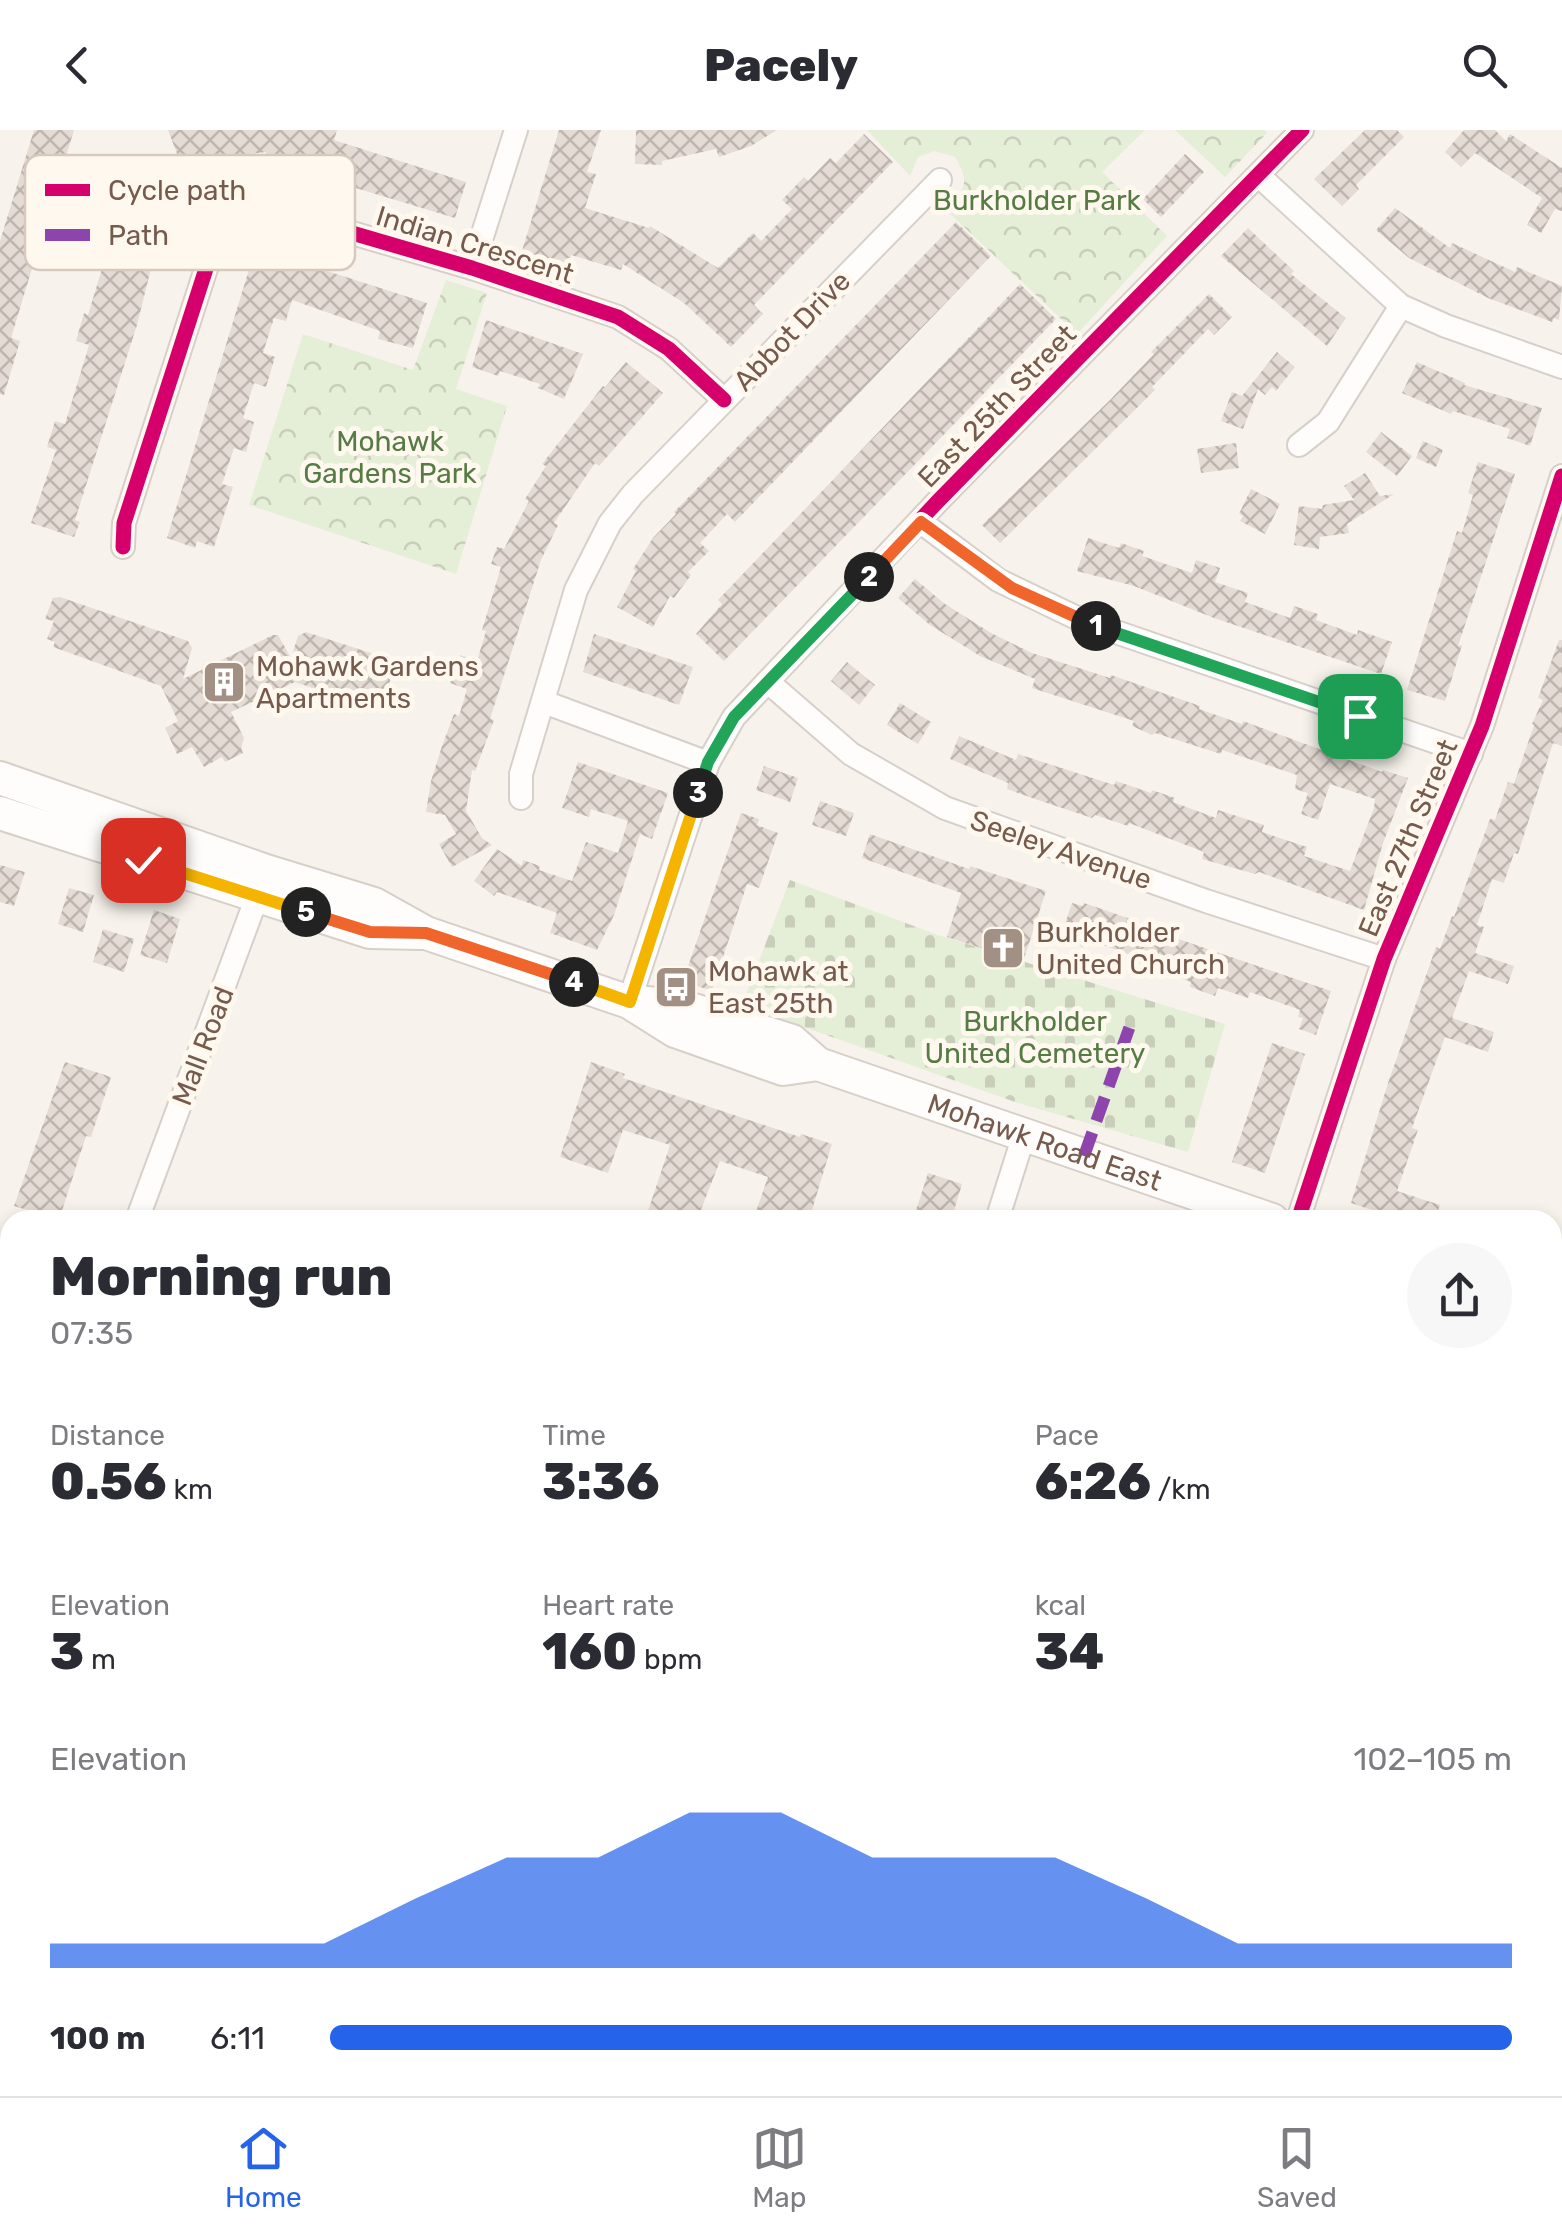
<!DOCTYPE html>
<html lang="en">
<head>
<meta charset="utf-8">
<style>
	body { margin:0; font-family:Rubik,sans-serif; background:#f7f7f7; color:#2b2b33; height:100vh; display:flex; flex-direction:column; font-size:38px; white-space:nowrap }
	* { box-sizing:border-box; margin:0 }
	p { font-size:32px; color:#7c7c81 }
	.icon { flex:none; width:55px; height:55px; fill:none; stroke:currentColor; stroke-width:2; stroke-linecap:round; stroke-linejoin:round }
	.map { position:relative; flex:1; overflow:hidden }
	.drawer { position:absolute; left:0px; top:1080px; width:1562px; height:888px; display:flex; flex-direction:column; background:#fff; border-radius:30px 30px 0 0; box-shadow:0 5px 15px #0003 }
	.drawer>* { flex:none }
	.pin { position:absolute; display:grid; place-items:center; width:85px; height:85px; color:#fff; margin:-42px; border-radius:20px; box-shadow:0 5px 15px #0006 }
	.km { position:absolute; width:50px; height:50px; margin:-25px; border-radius:50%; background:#222; color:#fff; font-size:28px; line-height:50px; text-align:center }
	.round { display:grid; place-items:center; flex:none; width:105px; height:105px; border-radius:52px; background:#f7f7f7 }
	.summary { display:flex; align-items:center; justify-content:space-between; height:170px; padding:0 50px }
	h1 { font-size:55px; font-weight:800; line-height:75px }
	.figures { display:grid; grid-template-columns:repeat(3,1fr); gap:15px; height:170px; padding:10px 50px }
	.figures div { display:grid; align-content:center }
	.figures b { font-size:50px; font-weight:800 }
	.figures small { font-size:28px; font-weight:400 }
	.figures p { font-size:28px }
	.chart { height:280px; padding:20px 50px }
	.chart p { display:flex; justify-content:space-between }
	.chart svg { width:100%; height:180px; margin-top:10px; fill:#2563eb; opacity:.7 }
	ul { padding:0 50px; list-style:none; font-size:32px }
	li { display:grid; grid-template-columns:160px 120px 1fr; align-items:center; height:75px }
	li i { height:25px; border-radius:12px; background:#2563eb }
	header { display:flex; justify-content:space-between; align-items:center; height:130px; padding:0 50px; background:#fff; font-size:45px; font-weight:800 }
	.menu { display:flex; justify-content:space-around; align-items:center; height:140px; border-top:2px solid #e1e1e2; background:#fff; font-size:28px; color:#7c7c81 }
	.menu a { display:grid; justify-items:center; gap:5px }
	.menu .active { color:#2563eb }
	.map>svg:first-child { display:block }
</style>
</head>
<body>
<header><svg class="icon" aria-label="back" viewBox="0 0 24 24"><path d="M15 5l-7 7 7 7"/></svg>Pacely<svg class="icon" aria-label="search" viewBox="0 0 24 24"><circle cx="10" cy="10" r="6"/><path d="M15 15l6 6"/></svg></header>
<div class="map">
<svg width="1562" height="1966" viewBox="0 0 1562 1966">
	<defs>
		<pattern id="forest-crowns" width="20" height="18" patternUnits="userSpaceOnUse" patternTransform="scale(2.5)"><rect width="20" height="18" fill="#e5eed7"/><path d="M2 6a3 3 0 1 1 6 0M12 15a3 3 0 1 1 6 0" fill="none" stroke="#c8ceba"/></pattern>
		<pattern id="cemetery-stones" width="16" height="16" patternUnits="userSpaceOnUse" patternTransform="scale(2.5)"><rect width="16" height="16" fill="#e5eed7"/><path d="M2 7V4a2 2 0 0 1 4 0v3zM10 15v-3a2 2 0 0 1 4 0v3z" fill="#c8ceba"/></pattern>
		<pattern id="building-cross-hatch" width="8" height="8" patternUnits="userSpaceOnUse" patternTransform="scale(2.5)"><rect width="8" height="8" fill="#e4dbd4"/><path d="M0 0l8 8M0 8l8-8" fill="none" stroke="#bdb5ae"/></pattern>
	</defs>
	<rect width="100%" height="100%" fill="#f7f3ec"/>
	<g fill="url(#forest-crowns)">
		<path d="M867,0H1145L1102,42L1167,106L1077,204L945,79C965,59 971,54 955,27L935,21L918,27L910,46Z"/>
		<polygon points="1175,0 1264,0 1267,3 1225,47"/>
		<polygon points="446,150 487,163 456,259 507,276 456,444 249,375 303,204 413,240"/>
	</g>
	<polygon fill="url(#cemetery-stones)" points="790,750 938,805 1225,894 1188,1022 1018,973 742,875"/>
	<g fill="url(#building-cross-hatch)">
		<polygon points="34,0 74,0 11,208 20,211 4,265 0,264 0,111"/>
		<polygon points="168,0 337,0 334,10 466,52 455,88 296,40 298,35 265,32 266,22 223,27 184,42"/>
		<polygon points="559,0 601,0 587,42 596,44 585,78 649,98 650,96 718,138 753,103 761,111 792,79 782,70 804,47 808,51 830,28 836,33 864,4 893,32 754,175 763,184 731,217 684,173 623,134 621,140 571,125 567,138 521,124"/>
		<polygon points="636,0 777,0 751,16 719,27 716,19 662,31 662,35 635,34"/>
		<polygon points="1365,0 1397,0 1404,7 1356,55 1359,59 1342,76 1314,49"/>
		<polygon points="1464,0 1495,0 1506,11 1510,4 1562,38 1562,81 1555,79 1541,103 1527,95 1542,68 1475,23 1461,37 1445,22"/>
		<polygon points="1185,24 1204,42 1161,87 1143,69"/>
		<polygon points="116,75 163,90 137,195 75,390 80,392 74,407 31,393 56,320 47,317 55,291 65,294 89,215 76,211 84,183 88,185 111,109 106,107"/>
		<polygon points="1395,78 1450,118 1452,113 1515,142 1517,137 1562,156 1559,190 1554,188 1552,192 1488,168 1409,128 1376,100"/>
		<polygon points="956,92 991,126 735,392 727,384 700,413 709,421 688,442 691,445 674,468 670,466 653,497 617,477 636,441 633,439 653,408 676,384 674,382"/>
		<polygon points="1248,98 1294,141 1291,144 1346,188 1327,216 1221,126"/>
		<polygon points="258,110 288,119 286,127 302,133 427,173 413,218 378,209 380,201 292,170 286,191 274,188 263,223 275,227 266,257 254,253 243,288 254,292 246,322 234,318 222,354 233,357 214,417 197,411 195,418 167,408"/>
		<polygon points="1020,154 1056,189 724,531 696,504 722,474 718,470"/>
		<polygon points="1209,164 1232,187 1214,205 1208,199 1152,257 1155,260 1000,413 982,395 1111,269 1154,224 1151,222"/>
		<polygon points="486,190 583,224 564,269 538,258 540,254 500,241 498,246 472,237"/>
		<polygon points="1277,222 1295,237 1276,261 1272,257 1265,265 1258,259 1243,299 1221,291 1232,262 1242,266"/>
		<polygon points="626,232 663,263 599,336 595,333 554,393 558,395 541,430 490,589 494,590 487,609 475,641 472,640 466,681 482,708 492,715 452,737 439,714 456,704 445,685 426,682 431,651 442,616 454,584 459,586 467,559 450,553 460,525 477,531 486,501 482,500 501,437 491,434 497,417 504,419 529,371 525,369 546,336 542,334 603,256 605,257"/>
		<polygon points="1417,232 1465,253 1464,255 1542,278 1530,316 1507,308 1510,299 1453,281 1451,284 1402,263"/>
		<polygon points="1381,302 1412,326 1397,346 1366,322"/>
		<polygon points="1423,311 1443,320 1436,337 1416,328"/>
		<polygon points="1236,313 1239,338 1201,343 1197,319"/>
		<polygon points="1478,332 1515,344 1458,516 1462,515 1445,571 1407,560 1457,401 1462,403 1473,365 1468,363"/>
		<polygon points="1365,343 1380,366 1394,364 1347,394 1349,403 1320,407 1319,419 1294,415 1299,376 1322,379 1323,375 1354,370 1344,356"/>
		<polygon points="1251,359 1280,374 1265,404 1240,391 1243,386 1239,384"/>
		<polygon points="1088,408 1119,418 1121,413 1144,421 1142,426 1192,443 1196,430 1220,438 1215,452 1248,463 1245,472 1290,488 1294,476 1318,484 1316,490 1357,505 1358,500 1392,512 1381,544 1214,488 1134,456 1077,441"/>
		<polygon points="915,449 945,474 991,503 1032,523 1110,548 1111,545 1200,576 1199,579 1242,594 1243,591 1382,642 1383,640 1408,648 1383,713 1364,780 1259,742 1255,744 1202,729 1204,722 1129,693 1128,696 1095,685 1092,688 1041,671 1007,659 1008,653 950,629 959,606 1016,630 1018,624 1114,655 1116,651 1151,663 1152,660 1175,668 1173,672 1216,688 1218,680 1243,688 1264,695 1262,702 1307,717 1304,726 1350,741 1374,678 1375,669 1330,654 1318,690 1301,684 1308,663 1295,659 1297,645 1222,620 1221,624 1155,603 1152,605 1132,596 1134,591 1032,558 1035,549 980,526 930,495 898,468"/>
		<polygon points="60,467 188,511 192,518 183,549 273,505 278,505 291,528 298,506 306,502 383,527 392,536 389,558 382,577 375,579 295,552 231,582 244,608 241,618 243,623 225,632 222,627 204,637 192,617 177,624 165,598 178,591 161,556 53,517 55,512 47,509 54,491 45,489 53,468"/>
		<polygon points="594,504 693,537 679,575 583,542"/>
		<polygon points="1559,510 1562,510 1562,616 1553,613 1518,724 1514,723 1504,753 1492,749 1477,795 1484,797 1475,823 1514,836 1508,854 1469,841 1452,888 1494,902 1488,922 1445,907 1412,998 1418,1000 1397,1061 1440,1075 1435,1090 1419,1090 1392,1081 1390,1086 1351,1073 1388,953 1436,817 1440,819 1452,786 1454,787 1490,689 1495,690 1508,652 1514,654 1534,595 1532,594 1543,570 1538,568"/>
		<polygon points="847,532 875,555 859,575 831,551"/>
		<polygon points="900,573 931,592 918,614 887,595"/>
		<polygon points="578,632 668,663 652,709 640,704 614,785 597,820 550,803 557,783 497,762 494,766 474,751 497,719 522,736 523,730 540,736 539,740 572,751 586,712 618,723 628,691 591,679 589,687 562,678"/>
		<polygon points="764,636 798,648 790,672 756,660"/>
		<polygon points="820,671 854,683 846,706 812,695"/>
		<polygon points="741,683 759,689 757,695 778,703 759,758 747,754 712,861 683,851"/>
		<polygon points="870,704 969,739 970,736 1046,761 1023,832 947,807 961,763 862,728"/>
		<polygon points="0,735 25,742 14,776 0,772"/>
		<polygon points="69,758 94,765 83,802 58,794"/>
		<polygon points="1072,773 1083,776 1084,773 1116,784 1159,799 1158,802 1331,861 1316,905 1299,899 1303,888 1298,887 1300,880 1250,862 1248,868 1218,858 1215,866 1190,857 1191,852 1129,830 1131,825 1086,809 1083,817 1060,809"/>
		<polygon points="154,780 180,789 167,833 140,825"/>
		<polygon points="103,799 134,809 124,842 93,832"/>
		<polygon points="1272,913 1305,924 1265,1043 1232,1032"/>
		<polygon points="65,932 111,947 91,1007 86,1006 59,1090 14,1076"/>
		<polygon points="591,932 625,944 623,948 800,1007 801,1004 832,1014 809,1090 753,1090 768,1047 720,1031 697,1090 645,1090 670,1015 623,1000 608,1043 560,1027"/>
		<polygon points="928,1043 962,1054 951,1090 913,1090"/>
	</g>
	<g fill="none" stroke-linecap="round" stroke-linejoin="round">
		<g stroke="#d7d0ca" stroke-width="26">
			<g id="street">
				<polyline points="1258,45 1401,176 1446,196 1562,237"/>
				<polyline points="472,138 516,0"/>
				<polyline points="1299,315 1328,292 1401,176"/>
				<polyline points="921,392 998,450 1081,490 1471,624"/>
				<path d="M123,417L124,393L212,120C233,88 238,76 280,82L472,138L618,187L669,219L724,270"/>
				<polyline points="768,552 851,624 945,678 1206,771 1384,829"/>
				<polyline points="544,572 708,633"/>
				<polyline points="521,668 521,644 576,460 610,393 633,364 940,50"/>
				<polyline points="629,872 708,633 734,587 940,369 1302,0"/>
				<polyline points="137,1090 261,756"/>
				<polyline points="997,1090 1024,1005"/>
				<polyline points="1298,1090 1384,829 1482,596 1562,346"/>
				<polyline points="0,1486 10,1455"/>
				<polyline points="1552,1557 1562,1561"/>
				<polyline points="1552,1867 1562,1837"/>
				<polyline points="1244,1958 1255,1966"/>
				<polyline points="590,1960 608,1966"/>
				<polyline points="704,1966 707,1958"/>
				<polyline points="1519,1966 1521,1958"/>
			</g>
		</g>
		<g stroke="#d7cfc8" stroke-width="36">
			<g id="secondary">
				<polyline points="0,648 266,741 374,774 426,803 629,872 675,901 783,939 818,934"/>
				<polyline points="0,683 370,802 422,803"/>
				<path id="s1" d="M637,872L684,877L792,911L818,934L1272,1090"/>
				<polyline points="1552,1186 1562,1190"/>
			</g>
		</g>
		<use href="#street" stroke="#fefdfc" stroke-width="22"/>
		<use href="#secondary" stroke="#fefdfc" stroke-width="32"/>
		<g stroke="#8e44ad" stroke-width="12" stroke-dasharray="25 12" stroke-linecap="butt">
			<polyline points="1084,1026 1131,893"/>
			<polyline points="590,1958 590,1960"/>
		</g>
		<g stroke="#fff8ee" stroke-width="21">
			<g id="cycleway">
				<path d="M123,417L124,393L212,120C233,88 238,76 280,82L472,138L618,187L669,219L724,270"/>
				<polyline points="629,872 708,633 734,587 940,369 1302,0"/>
				<polyline points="1298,1090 1384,829 1482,596 1562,346"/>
			</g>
		</g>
		<use href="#cycleway" stroke="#d6006c" stroke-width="15"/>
	</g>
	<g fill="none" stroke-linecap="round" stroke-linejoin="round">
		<g stroke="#fff" stroke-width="20">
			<polyline id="split-1" points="1096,496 1360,586"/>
		</g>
		<g stroke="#fff" stroke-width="20">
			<polyline id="split-2" points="869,447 921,392 1012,458 1096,496"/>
		</g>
		<g stroke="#fff" stroke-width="20">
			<polyline id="split-3" points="698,663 708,632 734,587 869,447"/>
		</g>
		<g stroke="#fff" stroke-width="20">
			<polyline id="split-4" points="574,852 630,872 698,663"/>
		</g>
		<g stroke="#fff" stroke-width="20">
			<polyline id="split-5" points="306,782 370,802 426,803 574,852"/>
		</g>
		<g stroke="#fff" stroke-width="20">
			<polyline id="split-6" points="143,730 306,782"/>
		</g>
		<use href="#split-1" stroke="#22a559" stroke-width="12"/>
		<use href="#split-2" stroke="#f0652b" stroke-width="12"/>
		<use href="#split-3" stroke="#22a559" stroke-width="12"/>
		<use href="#split-4" stroke="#f5b400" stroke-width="12"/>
		<use href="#split-5" stroke="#f0652b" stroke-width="12"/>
		<use href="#split-6" stroke="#f5b400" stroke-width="12"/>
	</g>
	<defs>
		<g id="building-square" transform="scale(2.25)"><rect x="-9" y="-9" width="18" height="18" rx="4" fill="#a39084" stroke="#fff8ee"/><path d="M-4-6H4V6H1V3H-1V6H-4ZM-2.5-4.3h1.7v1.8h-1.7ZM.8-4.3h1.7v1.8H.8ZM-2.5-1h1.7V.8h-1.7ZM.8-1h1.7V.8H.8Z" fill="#fff"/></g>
		<g id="church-square" transform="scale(2.25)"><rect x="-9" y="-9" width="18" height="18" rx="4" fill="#a39084" stroke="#fff8ee"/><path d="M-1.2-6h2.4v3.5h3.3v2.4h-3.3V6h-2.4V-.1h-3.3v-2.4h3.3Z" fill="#fff"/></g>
		<g id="bus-square" transform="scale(2.25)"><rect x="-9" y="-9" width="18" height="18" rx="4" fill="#a39084" stroke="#fff8ee"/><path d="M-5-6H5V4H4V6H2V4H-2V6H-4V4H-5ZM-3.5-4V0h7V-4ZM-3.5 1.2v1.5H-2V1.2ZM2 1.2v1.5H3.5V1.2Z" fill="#fff"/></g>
	</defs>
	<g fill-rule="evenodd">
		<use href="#building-square" x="224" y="552"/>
		<use href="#church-square" x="1003" y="818"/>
		<use href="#bus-square" x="676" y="857"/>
	</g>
	<g text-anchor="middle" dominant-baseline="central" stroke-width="10" stroke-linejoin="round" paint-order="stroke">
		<g font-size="28" fill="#567b44" stroke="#fff8ee">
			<text x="1037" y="70">Burkholder Park</text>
			<text x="390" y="311">Mohawk<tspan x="390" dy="32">Gardens Park</tspan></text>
			<text x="1035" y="891">Burkholder<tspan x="1035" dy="32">United Cemetery</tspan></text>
		</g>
		<g font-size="28" fill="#765a4c" stroke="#fff8ee">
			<text transform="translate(475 115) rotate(17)">Indian Crescent</text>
			<text transform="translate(792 201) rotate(-46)">Abbot Drive</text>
			<text transform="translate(997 276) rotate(-46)">East 25th Street</text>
			<text transform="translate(1408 708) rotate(-67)">East 27th Street</text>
			<text transform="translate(1061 720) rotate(19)">Seeley Avenue</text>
			<text transform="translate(203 916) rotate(-69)">Mall Road</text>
			<text stroke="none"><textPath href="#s1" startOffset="435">Mohawk Road East</textPath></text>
		</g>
		<g font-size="28" fill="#765a4c" stroke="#fff8ee" text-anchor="start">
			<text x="256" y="536">Mohawk Gardens<tspan x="256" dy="32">Apartments</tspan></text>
			<text x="1036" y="802">Burkholder<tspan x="1036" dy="32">United Church</tspan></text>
			<text x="708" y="841">Mohawk at<tspan x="708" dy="32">East 25th</tspan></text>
		</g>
	</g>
	<rect x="25" y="25" width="330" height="115" rx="15" fill="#fff8ee" stroke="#d6c9bd" stroke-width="2.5"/>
	<rect x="45" y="54" width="45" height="12" fill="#d6006c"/>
	<rect x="45" y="99" width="45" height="12" fill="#8e44ad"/>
	<g font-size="28" fill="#765a4c">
		<text x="108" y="70">Cycle path</text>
		<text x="108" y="115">Path</text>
	</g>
</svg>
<div class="pin" style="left:1360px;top:586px;background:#1e9e55"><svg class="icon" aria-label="arrive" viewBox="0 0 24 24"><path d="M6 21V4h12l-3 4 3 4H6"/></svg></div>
<div class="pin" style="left:143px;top:730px;background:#d93025"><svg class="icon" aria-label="check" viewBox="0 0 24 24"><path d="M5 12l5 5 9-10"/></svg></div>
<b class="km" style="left:1096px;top:496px">1</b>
<b class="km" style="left:869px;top:447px">2</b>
<b class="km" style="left:698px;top:663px">3</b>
<b class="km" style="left:574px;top:852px">4</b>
<b class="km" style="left:306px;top:782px">5</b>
<section class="drawer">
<div class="summary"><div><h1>Morning run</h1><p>07:35</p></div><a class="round"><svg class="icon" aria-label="share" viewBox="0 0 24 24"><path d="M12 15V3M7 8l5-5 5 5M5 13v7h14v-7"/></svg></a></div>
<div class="figures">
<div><p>Distance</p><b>0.56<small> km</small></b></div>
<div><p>Time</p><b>3:36</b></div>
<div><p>Pace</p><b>6:26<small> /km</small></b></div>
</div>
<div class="figures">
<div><p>Elevation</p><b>3<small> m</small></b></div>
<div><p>Heart rate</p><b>160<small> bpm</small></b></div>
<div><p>kcal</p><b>34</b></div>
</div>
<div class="chart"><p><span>Elevation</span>102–105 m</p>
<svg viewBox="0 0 160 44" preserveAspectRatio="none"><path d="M0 44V38L10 38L20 38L30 38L40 27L50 17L60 17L70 6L80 6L90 17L100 17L110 17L120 27L130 38L140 38L150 38L160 38V44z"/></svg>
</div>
<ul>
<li><b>100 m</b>6:11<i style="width:100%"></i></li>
</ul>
</section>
</div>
<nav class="menu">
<a class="active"><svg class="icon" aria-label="home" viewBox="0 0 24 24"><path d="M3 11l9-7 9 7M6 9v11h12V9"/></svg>Home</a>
<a><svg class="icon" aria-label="map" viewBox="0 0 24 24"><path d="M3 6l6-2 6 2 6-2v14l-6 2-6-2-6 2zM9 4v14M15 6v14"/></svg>Map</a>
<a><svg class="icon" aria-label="saved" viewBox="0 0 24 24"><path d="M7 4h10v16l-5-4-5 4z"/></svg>Saved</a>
</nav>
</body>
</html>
